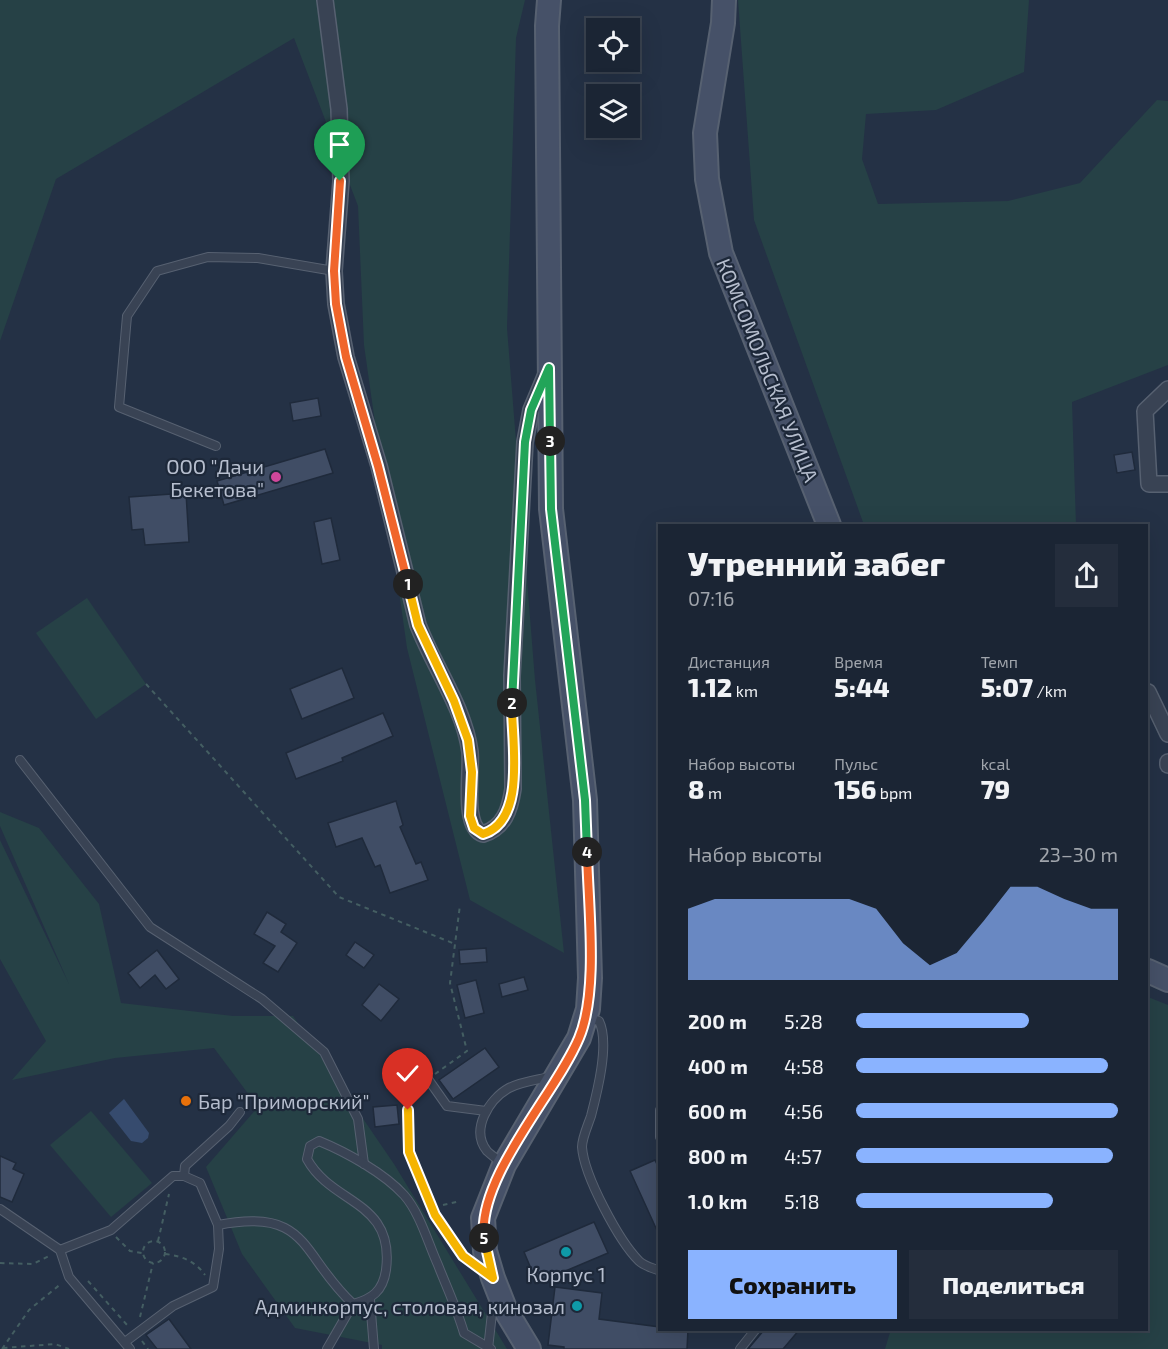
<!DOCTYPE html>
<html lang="ru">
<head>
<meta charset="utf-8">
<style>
	body { margin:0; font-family:"Exo 2",sans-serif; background:#242d3c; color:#f1f3f6; height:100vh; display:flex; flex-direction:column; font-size:22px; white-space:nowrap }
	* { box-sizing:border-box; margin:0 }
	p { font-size:20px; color:#a0a5ac }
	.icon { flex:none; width:33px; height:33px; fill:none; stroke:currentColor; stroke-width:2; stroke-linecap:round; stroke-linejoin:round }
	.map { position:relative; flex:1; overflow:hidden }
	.panel { position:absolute; left:658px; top:524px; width:490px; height:807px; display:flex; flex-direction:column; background:#1b2534; border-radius:0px; box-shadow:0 6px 24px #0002,0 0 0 2px #39424f }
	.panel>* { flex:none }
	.fabs { position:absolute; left:586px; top:18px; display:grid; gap:12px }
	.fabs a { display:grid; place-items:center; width:54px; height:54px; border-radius:0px; background:#1b2534; box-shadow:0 6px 24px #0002,0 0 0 2px #39424f; font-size:30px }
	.pin { position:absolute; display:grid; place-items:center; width:51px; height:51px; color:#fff; margin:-62px -26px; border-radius:50% 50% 50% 0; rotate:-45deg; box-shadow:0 0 6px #0007 }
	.pin .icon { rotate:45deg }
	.km { position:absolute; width:30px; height:30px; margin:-15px; border-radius:50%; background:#222; color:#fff; font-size:16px; line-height:30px; text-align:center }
	.round { display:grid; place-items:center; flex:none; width:63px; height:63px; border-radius:0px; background:#242d3c }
	.headline { display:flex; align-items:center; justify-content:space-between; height:102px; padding:0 30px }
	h1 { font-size:33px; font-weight:800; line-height:45px }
	.stats { display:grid; grid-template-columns:repeat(3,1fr); gap:9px; height:102px; padding:6px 30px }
	.stats div { display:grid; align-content:center }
	.stats b { font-size:26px; font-weight:800 }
	.stats small { font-size:16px; font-weight:400 }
	.stats p { font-size:16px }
	.chart { height:168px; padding:12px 30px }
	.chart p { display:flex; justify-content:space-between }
	.chart svg { width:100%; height:108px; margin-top:6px; fill:#8ab3ff; opacity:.7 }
	.button { display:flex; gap:12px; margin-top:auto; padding:12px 30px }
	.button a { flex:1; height:69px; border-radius:0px; background:#8ab3ff; color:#111; font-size:24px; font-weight:800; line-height:69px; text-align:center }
	.button a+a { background:#242d3c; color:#f1f3f6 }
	ul { padding:0 30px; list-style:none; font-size:20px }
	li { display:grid; grid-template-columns:96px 72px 1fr; align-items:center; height:45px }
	li i { height:15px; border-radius:8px; background:#8ab3ff }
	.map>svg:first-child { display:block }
</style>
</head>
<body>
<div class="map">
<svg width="1168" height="1349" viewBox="0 0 1168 1349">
	<rect width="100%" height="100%" fill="#243145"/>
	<g fill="#264146">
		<polygon points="0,0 525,0 516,38 507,328 535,680 564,953 470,900 407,648 364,345 358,206 294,38 56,179 0,341"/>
		<polygon points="738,0 1029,0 1024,72 936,110 866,114 862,159 878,204 1008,201 1080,183 1157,100 1168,101 1168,365 1072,402 1076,525 864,525 754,220"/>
		<polygon points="87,598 146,684 96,719 36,633"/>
		<polygon points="0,812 39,828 99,904 121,1003 233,1016 293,1016 394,1164 507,1349 382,1349 382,1345 295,1328 242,1254 206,1167 258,1107 214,1048 115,1058 12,1080 46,1041 0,959 0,840 69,984 0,826"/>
		<polygon points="1148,997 1168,1005 1168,1349 885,1349 891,1329 1148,1329"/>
		<polygon points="91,1111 152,1183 111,1217 50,1145"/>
	</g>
	<polygon fill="#364b6e" points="124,1099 149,1133 148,1138 142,1143 131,1141 109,1113"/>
	<g fill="#404d65" stroke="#1f2a3b" stroke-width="1.5">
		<polygon points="318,398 321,416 293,421 290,403"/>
		<polygon points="325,449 333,473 224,505 217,481"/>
		<polygon points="1132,452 1135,470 1117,473 1114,455"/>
		<polygon points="186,493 189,542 145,545 143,529 132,530 129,497"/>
		<polygon points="331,518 340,560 322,564 314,522"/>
		<polygon points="342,668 354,698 302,719 290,689"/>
		<polygon points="383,713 393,736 342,758 343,761 296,779 286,753"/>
		<polygon points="396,801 403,825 400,827 416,864 421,862 428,880 390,893 380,865 375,867 362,838 336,847 328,823"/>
		<polygon points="267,912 286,924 281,932 297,943 278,972 263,963 275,946 254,934"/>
		<polygon points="355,942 374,955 364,968 346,955"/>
		<polygon points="486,948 487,962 460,964 459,950"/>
		<polygon points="157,950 179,979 166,989 155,975 140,988 128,973"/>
		<polygon points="524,977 528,990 502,997 499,984"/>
		<polygon points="476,980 484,1013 465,1018 457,985"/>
		<polygon points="379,984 399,999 381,1021 362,1005"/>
		<polygon points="485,1048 499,1067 453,1099 439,1080"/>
		<polygon points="397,1105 399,1124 375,1127 373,1107"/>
		<polygon points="0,1156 16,1163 13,1169 24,1174 12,1202 0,1197"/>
		<polygon points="655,1160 660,1171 660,1237 630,1171"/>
		<polygon points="594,1222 608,1253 537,1283 524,1252"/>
		<polygon points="555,1287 602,1293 599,1319 660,1327 660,1329 688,1329 687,1349 564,1349 564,1347 548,1345"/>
		<polygon points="169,1319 191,1349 157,1349 146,1335"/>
		<polygon points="765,1329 800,1329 783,1349 748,1349"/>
	</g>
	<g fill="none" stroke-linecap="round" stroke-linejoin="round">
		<g stroke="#576171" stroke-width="10">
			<g id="service">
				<polyline points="216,446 119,407 127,316 157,271 208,257 258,258 334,271"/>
				<polyline points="20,760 150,927 262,999 324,1052 358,1119 364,1164"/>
				<path d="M587,1018L599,1021C610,1043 597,1093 591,1116C588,1125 582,1138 582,1147C584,1176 619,1241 639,1261C644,1266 653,1268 660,1271"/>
				<polyline points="428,1079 447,1106 486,1111"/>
				<polyline points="408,1110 409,1152 435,1215 463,1256 484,1272"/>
				<polyline points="660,1110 660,1137"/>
				<path d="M502,1163C497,1159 491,1155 487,1151C470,1130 489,1099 509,1088C520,1082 536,1080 549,1077"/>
				<polyline points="184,1176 185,1166 229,1126 240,1112"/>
				<path d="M0,1209L60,1250L111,1230L173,1176H184L200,1183L218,1225C310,1207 300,1255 353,1304C372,1299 383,1291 386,1270C395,1200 332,1205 307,1159L310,1146L319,1141C346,1152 384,1173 404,1195C420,1213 428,1243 438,1265C447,1288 457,1309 464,1333L491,1349"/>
				<polyline points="60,1250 69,1277 130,1349"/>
				<polyline points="370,1300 374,1349"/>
				<polyline points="125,1342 173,1306 213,1287 219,1249 218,1225"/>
				<polyline points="327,1349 353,1304"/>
				<polyline points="488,1349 492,1313 499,1304"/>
				<polyline points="740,1349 756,1329"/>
			</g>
		</g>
		<g stroke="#576171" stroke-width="18">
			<g id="minor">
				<path d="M325,0L339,109L341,181L334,271L336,304L346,357L379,466L418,625C434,667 464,707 470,752C472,773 462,827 483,834C504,828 510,809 513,789L512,676L525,442L531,410L547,372"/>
				<polyline points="1168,389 1145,411 1149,484 1168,484"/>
				<polyline points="1148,692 1168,734"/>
				<polyline points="1168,762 1168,765"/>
			</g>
		</g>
		<g stroke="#576171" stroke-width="26">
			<g id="secondary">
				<polyline points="724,0 723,23 705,133 707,179 721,253 829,525"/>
				<polyline points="1148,971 1168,980"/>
				<polyline points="529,1349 506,1311 493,1278 485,1251 483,1218 504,1165 579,1038 588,1009 590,978 585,800 551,509 547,26 549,0"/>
			</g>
		</g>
		<g stroke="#445e62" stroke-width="2" stroke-dasharray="4.5 4.5" stroke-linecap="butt">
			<polyline points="146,684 339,897 455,944"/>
			<polyline points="435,1074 467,1051 450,983 460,905"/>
			<polyline points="443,1205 460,1201"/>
			<polyline points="116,1237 130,1251 142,1253"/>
			<circle cx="154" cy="1252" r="11"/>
			<polyline points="158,1241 169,1194"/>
			<path d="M165,1254C182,1256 195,1261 205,1275"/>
			<polyline points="0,1263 33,1264 49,1256"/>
			<polyline points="88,1281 128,1326"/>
			<polyline points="140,1317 153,1263"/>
			<polyline points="142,1341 148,1349"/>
			<polyline points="3,1348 55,1344 69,1349"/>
			<polyline points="2,1349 29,1310 62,1283"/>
		</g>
		<use href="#service" stroke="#394354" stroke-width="8"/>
		<use href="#minor" stroke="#394354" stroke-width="15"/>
		<use href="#secondary" stroke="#465168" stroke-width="22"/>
	</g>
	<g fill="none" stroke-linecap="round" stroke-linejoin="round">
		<g stroke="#fff" stroke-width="12">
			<polyline id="split-1" points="340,181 334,271 336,304 346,357 378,466 408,584"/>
		</g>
		<g stroke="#fff" stroke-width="12">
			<path id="split-2" d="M408,584L418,625L454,701L468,740L472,772L470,816L474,828L483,834C528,820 511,738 512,703"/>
		</g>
		<g stroke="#fff" stroke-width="12">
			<polyline id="split-3" points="512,703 525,442 531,410 549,368 550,441"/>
		</g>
		<g stroke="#fff" stroke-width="12">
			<polyline id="split-4" points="550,441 551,509 585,800 587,852"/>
		</g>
		<g stroke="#fff" stroke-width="12">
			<path id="split-5" d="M484,1238C477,1177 556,1093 579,1038C599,991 588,904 587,852"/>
		</g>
		<g stroke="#fff" stroke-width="12">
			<polyline id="split-6" points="408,1110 409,1152 435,1215 463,1256 493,1278 484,1238"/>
		</g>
		<use href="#split-1" stroke="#f0652b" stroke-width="8"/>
		<use href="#split-2" stroke="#f5b400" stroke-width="8"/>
		<use href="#split-3" stroke="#22a559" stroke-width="8"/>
		<use href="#split-4" stroke="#22a559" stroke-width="8"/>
		<use href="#split-5" stroke="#f0652b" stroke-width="8"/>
		<use href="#split-6" stroke="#f5b400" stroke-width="8"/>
	</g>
	<circle fill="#d1479c" stroke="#1d2839" stroke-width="2" cx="276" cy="477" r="6"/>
	<circle fill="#e8710a" stroke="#1d2839" stroke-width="2" cx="186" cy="1101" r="6"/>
	<g fill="#0f9aa8" stroke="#1d2839" stroke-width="2">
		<circle cx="566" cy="1252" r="6"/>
		<circle cx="577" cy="1306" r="6"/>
	</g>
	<g text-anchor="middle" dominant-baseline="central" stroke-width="4.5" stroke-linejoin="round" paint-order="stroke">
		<g font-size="20" fill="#b6bece" stroke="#1d2839">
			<text transform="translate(768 370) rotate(68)">КОМСОМОЛЬСКАЯ УЛИЦА</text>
		</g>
		<g font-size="20" fill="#b6bece" stroke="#1d2839" text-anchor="end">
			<text x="264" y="466">ООО "Дачи<tspan x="264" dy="23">Бекетова"</tspan></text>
			<text x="198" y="1101" text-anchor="start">Бар "Приморский"</text>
			<text x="566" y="1274" text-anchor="middle">Корпус 1</text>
			<text x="565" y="1306">Админкорпус, столовая, кинозал</text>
		</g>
	</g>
</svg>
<div class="fabs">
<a><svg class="icon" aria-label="locate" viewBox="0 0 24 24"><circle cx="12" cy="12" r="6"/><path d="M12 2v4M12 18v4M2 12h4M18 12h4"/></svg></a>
<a><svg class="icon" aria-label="layers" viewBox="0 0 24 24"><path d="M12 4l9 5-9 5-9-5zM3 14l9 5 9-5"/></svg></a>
</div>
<div class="pin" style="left:340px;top:181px;background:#1e9e55"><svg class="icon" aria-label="arrive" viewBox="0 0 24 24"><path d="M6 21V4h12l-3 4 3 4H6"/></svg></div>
<div class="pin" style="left:408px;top:1110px;background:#d93025"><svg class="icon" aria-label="check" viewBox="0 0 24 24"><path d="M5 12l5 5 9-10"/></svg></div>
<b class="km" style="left:408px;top:584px">1</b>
<b class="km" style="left:512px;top:703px">2</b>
<b class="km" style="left:550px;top:441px">3</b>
<b class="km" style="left:587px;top:852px">4</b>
<b class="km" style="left:484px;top:1238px">5</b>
<section class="panel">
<div class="headline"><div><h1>Утренний забег</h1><p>07:16</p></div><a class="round"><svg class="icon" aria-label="share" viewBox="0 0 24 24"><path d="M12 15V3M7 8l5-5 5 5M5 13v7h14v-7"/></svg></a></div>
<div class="stats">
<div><p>Дистанция</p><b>1.12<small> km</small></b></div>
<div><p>Время</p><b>5:44</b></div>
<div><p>Темп</p><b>5:07<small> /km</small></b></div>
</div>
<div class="stats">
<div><p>Набор высоты</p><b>8<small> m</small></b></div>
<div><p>Пульс</p><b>156<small> bpm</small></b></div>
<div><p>kcal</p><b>79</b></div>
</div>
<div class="chart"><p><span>Набор высоты</span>23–30 m</p>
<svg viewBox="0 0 160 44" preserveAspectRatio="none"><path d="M0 44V15L10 11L20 11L30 11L40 11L50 11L60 11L70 15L80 29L90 38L100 33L110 20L120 6L130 6L140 11L150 15L160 15V44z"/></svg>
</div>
<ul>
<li><b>200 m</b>5:28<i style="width:66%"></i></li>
<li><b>400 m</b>4:58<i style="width:96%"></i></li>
<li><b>600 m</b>4:56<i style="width:100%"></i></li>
<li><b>800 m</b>4:57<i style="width:98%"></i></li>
<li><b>1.0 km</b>5:18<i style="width:75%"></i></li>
</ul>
<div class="button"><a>Сохранить</a><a>Поделиться</a></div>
</section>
</div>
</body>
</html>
